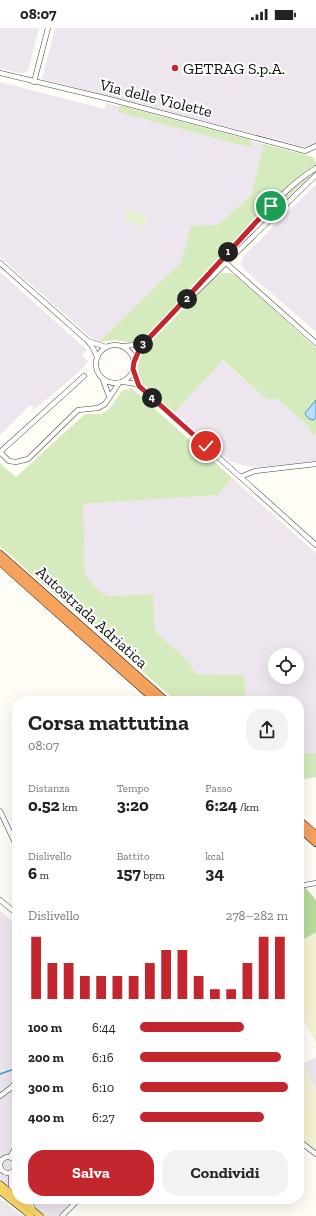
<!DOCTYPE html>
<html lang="it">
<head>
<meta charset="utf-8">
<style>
	body { margin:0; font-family:"Zilla Slab",serif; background:#f2f2f2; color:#222; height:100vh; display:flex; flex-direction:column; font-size:15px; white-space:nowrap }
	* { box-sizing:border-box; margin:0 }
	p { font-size:13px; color:#767676 }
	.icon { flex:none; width:22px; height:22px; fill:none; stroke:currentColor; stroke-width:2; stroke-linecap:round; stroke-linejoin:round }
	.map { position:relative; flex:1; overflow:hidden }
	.panel { position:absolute; left:12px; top:668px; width:292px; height:508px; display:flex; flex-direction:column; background:#fff; border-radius:16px; box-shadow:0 4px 16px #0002 }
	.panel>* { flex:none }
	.buttons { position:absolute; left:268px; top:620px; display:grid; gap:8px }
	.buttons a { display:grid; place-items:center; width:36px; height:36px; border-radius:50%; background:#fff; box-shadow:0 4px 16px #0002; font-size:20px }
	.pin { position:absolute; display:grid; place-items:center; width:34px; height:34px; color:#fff; margin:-17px; border:2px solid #fff; border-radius:50%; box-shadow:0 1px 4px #0007 }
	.km { position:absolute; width:20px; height:20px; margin:-10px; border-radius:50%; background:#222; color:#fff; font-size:11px; line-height:20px; text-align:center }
	.round { display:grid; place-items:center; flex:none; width:42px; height:42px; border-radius:16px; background:#f2f2f2 }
	.overview { display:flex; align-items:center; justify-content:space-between; height:68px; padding:0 16px }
	h1 { font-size:22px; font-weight:700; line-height:30px }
	.metrics { display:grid; grid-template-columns:repeat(3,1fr); gap:6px; height:68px; padding:4px 16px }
	.metrics div { display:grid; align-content:center }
	.metrics b { font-size:17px; font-weight:700 }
	.metrics small { font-size:11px; font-weight:400 }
	.metrics p { font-size:11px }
	.chart { height:112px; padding:8px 16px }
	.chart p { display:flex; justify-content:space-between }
	.chart svg { width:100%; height:72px; margin-top:4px; stroke:#c4262e; stroke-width:6 }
	.cta { display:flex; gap:8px; margin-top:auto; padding:8px 16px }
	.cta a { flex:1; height:46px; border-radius:16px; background:#c4262e; color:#fff; font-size:16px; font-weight:700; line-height:46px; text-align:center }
	.cta a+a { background:#f2f2f2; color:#222 }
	ul { padding:0 16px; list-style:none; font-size:13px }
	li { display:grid; grid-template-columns:64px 48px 1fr; align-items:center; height:30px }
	li i { height:10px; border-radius:5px; background:#c4262e }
	.status { display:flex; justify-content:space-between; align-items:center; height:28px; padding:0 20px; background:#fff; direction:ltr }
	.status svg { height:11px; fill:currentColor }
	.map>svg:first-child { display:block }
</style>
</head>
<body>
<div class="status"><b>08:07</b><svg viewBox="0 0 49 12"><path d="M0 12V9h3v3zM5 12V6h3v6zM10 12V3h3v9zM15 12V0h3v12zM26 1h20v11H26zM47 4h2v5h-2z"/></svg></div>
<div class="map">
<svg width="316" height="1188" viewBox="0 0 316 1188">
	<rect width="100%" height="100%" fill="#fffdf5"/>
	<g fill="#eee6ef" fill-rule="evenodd">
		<polygon points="0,0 39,0 28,43 22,46 0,40"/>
		<polygon points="55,0 316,0 316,122 42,51"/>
		<polygon points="0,54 105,81 106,75 264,116 251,167 218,197 191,199 181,234 99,314 94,312 0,229"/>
		<polygon points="316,156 316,304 246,243 241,238 241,233 244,228"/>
		<polygon points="0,244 87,322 82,327 88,333 81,342 35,381 30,377 0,407"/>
		<polygon points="222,332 266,371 278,371 308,398 312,408 316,404 316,433 260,439 246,438 233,434 222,428 174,385"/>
		<path d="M232,450L316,525V725H299V673H246L244,647L196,646L189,634L155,603L153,566L107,568L98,562L85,546L82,476L218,467ZM275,627H297V649H275Z"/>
		<polygon points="0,883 17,897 17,1164 0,1150"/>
		<polygon points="316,1029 316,1063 303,1036"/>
		<polygon points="0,1171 4,1174 22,1188 0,1188"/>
		<polygon points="26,1171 74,1171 57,1188 46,1188"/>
	</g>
	<g fill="#f6f3d4">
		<polygon points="316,904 316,1016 299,982 299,914"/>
		<polygon points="299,1027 316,1064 316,1126 299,1112"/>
	</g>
	<g fill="#d5ebbd">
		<polygon points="122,78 251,112 253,120 118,84 119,79"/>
		<polygon points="264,116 313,129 316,135 316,142 141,313 133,315 116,312 99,314 181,234 191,198 218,197 251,167"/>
		<polygon points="222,245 230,245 236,247 316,320 316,404 312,408 308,398 278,371 266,371 223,332 174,385 140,354 137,344 140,325 216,248"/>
		<polygon points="132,360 232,450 218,467 83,476 85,546 98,562 107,568 153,566 155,603 189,634 196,646 244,647 246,673 176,673 0,518 0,435 16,449 85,386 102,386 110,380 122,363"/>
		<polygon points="299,725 316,725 316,749 299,752"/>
	</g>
	<polygon fill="#b9dc9c" points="303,857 316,872 316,904 299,914 299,858"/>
	<polygon fill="#e6f2cf" points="127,182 148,188 145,198 124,193"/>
	<path fill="#b9e0f7" stroke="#3f96cf" d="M316,372V389L314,392C310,392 306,389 305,385Z"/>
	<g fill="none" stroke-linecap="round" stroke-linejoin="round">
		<polyline stroke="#3f96cf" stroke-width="1.5" points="0,1046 17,1040"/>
		<g stroke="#444" stroke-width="5.5">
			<g id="minor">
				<polyline points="0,45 109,71 305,123 316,118"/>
				<polyline points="34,54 48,0"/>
				<polyline points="0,235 88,313 93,320 97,329"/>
				<polyline points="226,235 316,315"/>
				<path d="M195,262C212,241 230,222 249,202C269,180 290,156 316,140"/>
				<polyline points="88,313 106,319"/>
				<circle cx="115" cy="336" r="19"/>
				<polyline points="122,318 137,317 144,314"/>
				<polyline points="134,334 140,320 145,314 189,269 193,267 316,147"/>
				<polyline points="133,341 139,358"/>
				<polyline points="103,352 109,368"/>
				<polyline points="122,354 132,355 139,358 316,517"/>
				<polyline points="0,424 9,433 16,434 28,431 78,382 98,380 105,376 119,355"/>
				<polyline points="0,424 84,348"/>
				<polyline points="240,449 255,443 316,436"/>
				<polyline points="0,783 17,819"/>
				<polyline points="299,858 316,855"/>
				<polyline points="0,872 17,886"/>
				<polyline points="0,1068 12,1059 17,1051"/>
				<polyline points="299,1113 316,1126"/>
				<circle cx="8" cy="1137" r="8"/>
				<polyline points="10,1129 14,1122 17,1120"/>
				<polyline points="11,1145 11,1158 17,1164"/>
				<polyline points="25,1171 30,1175 33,1181"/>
				<polyline points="62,1188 79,1171"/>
			</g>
		</g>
		<g stroke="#222" stroke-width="7">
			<g id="major">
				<polyline points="0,1156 17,1170"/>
				<polyline points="0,1163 31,1188"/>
				<polyline points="19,1171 40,1188"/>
			</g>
		</g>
		<g stroke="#222" stroke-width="8">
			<g id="highway">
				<polyline points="0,526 166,673"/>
				<polyline points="0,534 156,673"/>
				<polyline points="299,792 316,807"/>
				<polyline points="299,800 316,815"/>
			</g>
		</g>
		<use href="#minor" stroke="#fff" stroke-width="4.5"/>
		<use href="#major" stroke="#f9d66b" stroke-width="6"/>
		<use href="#highway" stroke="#f5a25d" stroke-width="7"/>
	</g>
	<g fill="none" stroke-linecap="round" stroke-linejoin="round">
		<g stroke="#fff" stroke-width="8">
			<path id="route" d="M206,418L139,358L133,341L134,334L140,320L145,314C188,270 229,223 271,178"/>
		</g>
		<use href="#route" stroke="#c4262e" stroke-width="5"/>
	</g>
	<circle fill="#c4262e" stroke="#fff" stroke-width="1.5" cx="175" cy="40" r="4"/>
	<g text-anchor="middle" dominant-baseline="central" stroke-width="4" stroke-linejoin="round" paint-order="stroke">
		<g font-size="16" fill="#111" stroke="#fff" text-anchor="start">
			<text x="183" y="40">GETRAG S.p.A.</text>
		</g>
		<g font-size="16" fill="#111" stroke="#fff">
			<text transform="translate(156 70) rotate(14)">Via delle Violette</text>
			<text transform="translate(92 589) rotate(42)">Autostrada Adriatica</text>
		</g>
	</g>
</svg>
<div class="buttons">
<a><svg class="icon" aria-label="locate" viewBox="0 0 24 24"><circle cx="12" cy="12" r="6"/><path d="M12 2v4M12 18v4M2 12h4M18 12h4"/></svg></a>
</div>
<div class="pin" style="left:271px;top:178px;background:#1e9e55"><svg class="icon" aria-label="arrive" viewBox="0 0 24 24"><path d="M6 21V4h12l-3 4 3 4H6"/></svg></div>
<div class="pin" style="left:206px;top:418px;background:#d93025"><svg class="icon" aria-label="check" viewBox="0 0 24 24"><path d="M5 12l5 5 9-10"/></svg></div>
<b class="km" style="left:228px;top:224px">1</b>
<b class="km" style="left:187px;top:271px">2</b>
<b class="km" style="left:143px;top:316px">3</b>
<b class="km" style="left:152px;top:370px">4</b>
<section class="panel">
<div class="overview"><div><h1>Corsa mattutina</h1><p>08:07</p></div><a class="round"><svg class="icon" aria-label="share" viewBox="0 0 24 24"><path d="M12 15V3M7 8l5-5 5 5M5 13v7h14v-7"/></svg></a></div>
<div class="metrics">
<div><p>Distanza</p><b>0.52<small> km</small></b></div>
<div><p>Tempo</p><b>3:20</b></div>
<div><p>Passo</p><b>6:24<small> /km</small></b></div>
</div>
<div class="metrics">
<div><p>Dislivello</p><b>6<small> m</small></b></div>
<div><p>Battito</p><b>157<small> bpm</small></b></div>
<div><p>kcal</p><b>34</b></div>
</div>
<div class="chart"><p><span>Dislivello</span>278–282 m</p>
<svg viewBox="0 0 160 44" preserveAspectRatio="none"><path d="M5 44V6M15 44V22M25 44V22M35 44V30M45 44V30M55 44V30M65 44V30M75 44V22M85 44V14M95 44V14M105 44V30M115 44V38M125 44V38M135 44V22M145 44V6M155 44V6"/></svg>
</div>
<ul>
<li><b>100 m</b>6:44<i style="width:70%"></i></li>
<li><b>200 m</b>6:16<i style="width:95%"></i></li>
<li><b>300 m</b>6:10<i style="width:100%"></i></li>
<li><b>400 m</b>6:27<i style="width:84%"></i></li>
</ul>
<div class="cta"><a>Salva</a><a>Condividi</a></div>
</section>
</div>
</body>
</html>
